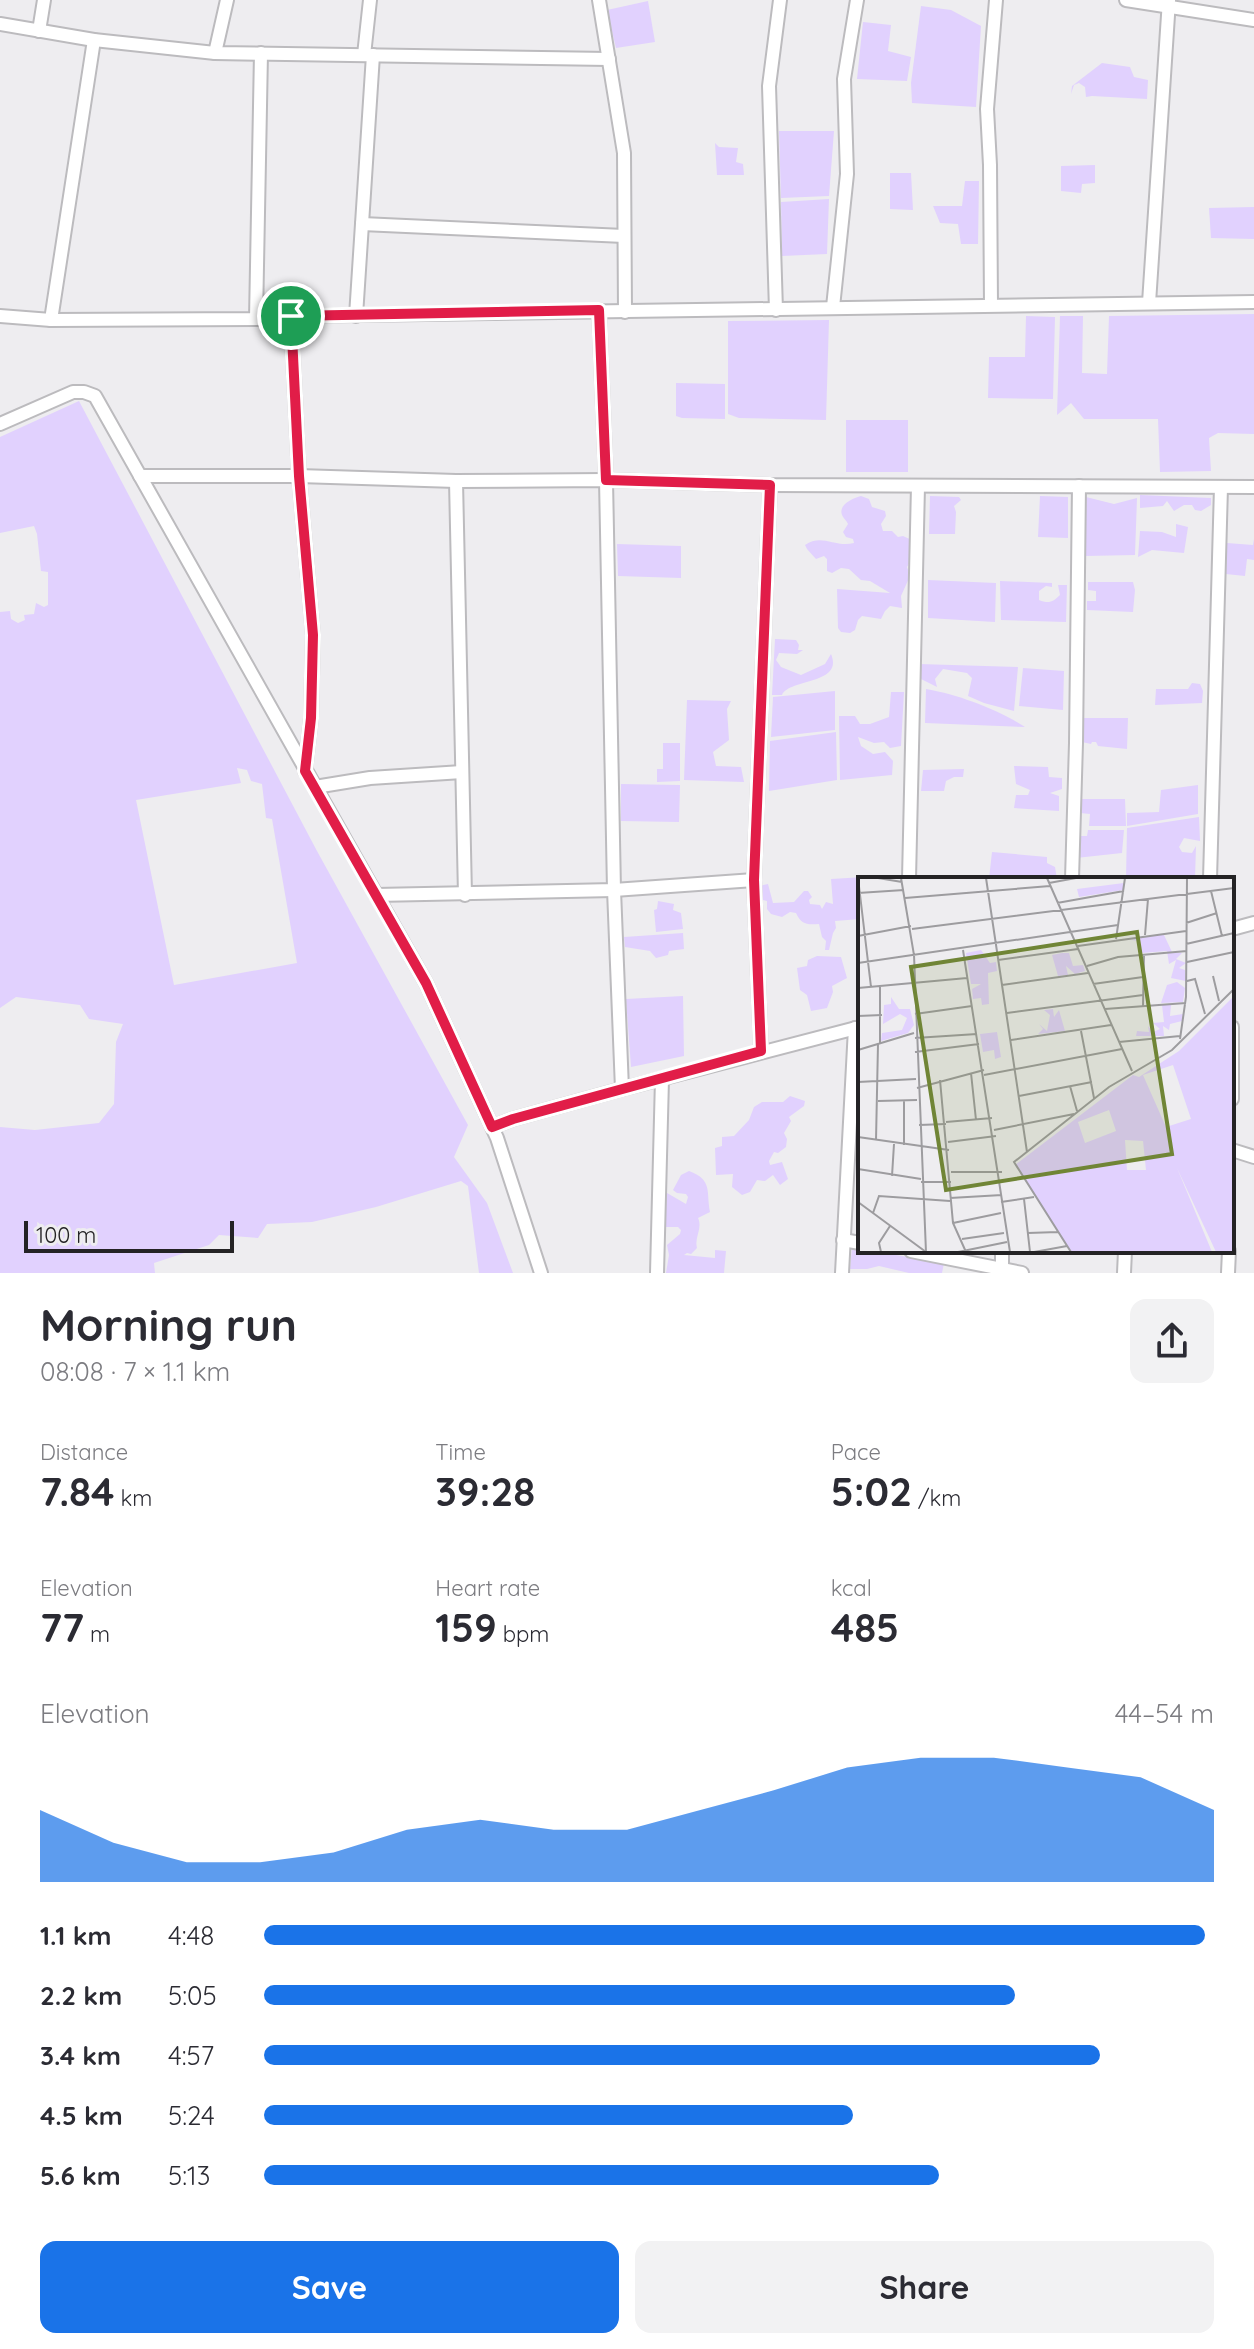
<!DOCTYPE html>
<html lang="en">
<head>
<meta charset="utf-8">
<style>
	body { margin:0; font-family:Quicksand,sans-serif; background:#f2f2f3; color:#2b2b33; height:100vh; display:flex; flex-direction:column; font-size:30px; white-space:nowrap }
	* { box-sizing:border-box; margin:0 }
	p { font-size:26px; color:#7c7c81 }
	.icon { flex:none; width:44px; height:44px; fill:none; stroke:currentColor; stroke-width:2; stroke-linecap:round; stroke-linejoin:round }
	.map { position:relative; height:1273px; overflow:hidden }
	.details { display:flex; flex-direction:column; background:#fff; flex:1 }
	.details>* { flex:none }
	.scale { position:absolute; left:24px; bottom:20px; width:210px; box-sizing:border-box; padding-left:8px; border:4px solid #242325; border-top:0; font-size:22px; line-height:28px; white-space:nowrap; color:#242325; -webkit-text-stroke:6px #eeedf0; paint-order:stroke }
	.pin { position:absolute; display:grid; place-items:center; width:68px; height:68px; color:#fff; margin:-34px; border:4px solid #fff; border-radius:50%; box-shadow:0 2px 8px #0007 }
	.round { display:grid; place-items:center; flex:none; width:84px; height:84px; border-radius:16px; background:#f2f2f3 }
	.overview { display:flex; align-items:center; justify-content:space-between; height:136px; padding:0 40px }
	h1 { font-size:44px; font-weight:800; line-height:60px }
	.figures { display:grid; grid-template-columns:repeat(3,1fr); gap:12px; height:136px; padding:8px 40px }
	.figures div { display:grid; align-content:center }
	.figures b { font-size:40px; font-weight:800 }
	.figures small { font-size:22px; font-weight:400 }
	.figures p { font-size:22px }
	.chart { height:224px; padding:16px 40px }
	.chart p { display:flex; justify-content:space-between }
	.chart svg { width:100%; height:144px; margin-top:8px; fill:#1a73e8; opacity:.7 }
	.primary-button { display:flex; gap:16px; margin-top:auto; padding:16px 40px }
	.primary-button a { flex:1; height:92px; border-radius:16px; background:#1a73e8; color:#fff; font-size:32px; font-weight:800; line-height:92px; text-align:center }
	.primary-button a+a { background:#f2f2f3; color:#2b2b33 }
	ul { padding:0 40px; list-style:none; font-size:26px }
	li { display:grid; grid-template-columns:128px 96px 1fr; align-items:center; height:60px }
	li i { height:20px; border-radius:10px; background:#1a73e8 }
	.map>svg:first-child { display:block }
</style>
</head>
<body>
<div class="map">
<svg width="1254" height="1273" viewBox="0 0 1254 1273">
	<rect width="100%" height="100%" fill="#eeedf0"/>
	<g fill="#e1d1fe" fill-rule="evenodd">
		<polygon points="648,1 655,42 616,48 607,10"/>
		<polygon points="921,6 951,10 981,26 976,107 912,103 911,83"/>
		<polygon points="863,22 891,25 888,51 911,57 907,81 857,79"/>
		<polygon points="1102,63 1130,67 1134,77 1148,80 1147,99 1092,96 1086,97 1085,87 1079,83 1074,85 1071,94 1072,86"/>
		<polygon points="779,131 834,131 829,196 781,198"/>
		<polygon points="715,143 719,147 738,148 736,162 743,164 744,175 717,175"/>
		<polygon points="1095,165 1095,183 1082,184 1081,193 1061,191 1061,166"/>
		<polygon points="890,173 911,173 913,210 890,209"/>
		<polygon points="965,181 979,181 978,244 961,244 958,224 940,223 933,206 962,206"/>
		<polygon points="829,199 827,254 782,256 781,202"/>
		<polygon points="1254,207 1254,239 1211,238 1209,208"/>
		<polygon points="1254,314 1254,434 1218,433 1209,438 1211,471 1160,472 1158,419 1084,419 1071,403 1057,415 1060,316 1083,316 1082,373 1107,374 1109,316"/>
		<polygon points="1026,316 1055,317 1053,399 988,398 989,357 1025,357"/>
		<polygon points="829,320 826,420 739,418 728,414 728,321"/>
		<polygon points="676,383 725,384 725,419 682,418 676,416"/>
		<path d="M79,401L317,851L468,1125L454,1157L487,1203L513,1273H479L468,1186L461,1181L376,1207L312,1222L267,1224L258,1238L219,1235L209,1245L154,1263L155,1273H0V1127L35,1130L99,1123L114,1104L116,1042L123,1024L89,1019L80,1005L16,997L0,1008V612L10,611L11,619L18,623L25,620L24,615L34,614L36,603L44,607L48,605V572L41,571L37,534L34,526L0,533V437ZM237,768L247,770L251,781L262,784L266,818L272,819L297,963L174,985L136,800L241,783Z"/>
		<rect x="846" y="420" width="62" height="52"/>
		<polygon points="1140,495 1211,498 1211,505 1201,511 1195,510 1192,505 1184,505 1174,511 1167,501 1163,506 1140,508"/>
		<path d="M861,496L869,499L872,507L885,511L886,516L881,524L883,531H892L898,537L903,536L914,541L912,559L907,567L910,576L901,596L902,608L890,606L885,611L881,619L862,616L858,620L855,630L850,633L841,632L838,628L837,589L890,593L870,581L861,580L849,569L841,568L832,573L827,571V559L824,556L816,559L807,549L805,545C822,533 835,548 854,543L853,539L846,537L843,532L848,524C847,521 843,518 842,515C838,504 854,498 861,496Z"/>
		<polygon points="930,496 959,497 961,500 954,506 956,512 955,534 929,534"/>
		<polygon points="1040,496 1068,497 1068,538 1038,537"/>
		<polygon points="1086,497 1114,504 1137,498 1135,555 1085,556"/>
		<polygon points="1176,524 1188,527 1184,553 1152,550 1138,557 1140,531 1162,532 1176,537"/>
		<polygon points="1254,539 1254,560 1247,559 1245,576 1226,574 1227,543 1253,545"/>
		<polygon points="617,544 681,546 681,578 618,576"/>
		<polygon points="928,580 996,583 995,622 928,618"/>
		<path d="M1000,581L1052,583V587L1046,586L1039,591V600C1049,604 1053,602 1060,595L1058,585H1067L1066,622L1001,620Z"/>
		<polygon points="1088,582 1133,582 1135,590 1133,612 1087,610 1087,601 1096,601 1096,591 1088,590"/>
		<path d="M775,639L796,640L799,645L798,650H803L797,654L779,653L776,660L781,667L801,675L825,664L831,654C844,685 790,678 782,695H772Z"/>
		<polygon points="919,664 1018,667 1014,711 984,703 968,696 972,678 967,673 943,669 935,679 937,687 919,678"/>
		<polygon points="1023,668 1064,671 1063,710 1019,706"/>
		<polygon points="1192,683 1200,684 1203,691 1202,703 1155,705 1156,689 1188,689"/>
		<path d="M926,689C957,694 999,710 1025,727L925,723Z"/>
		<polygon points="835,691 835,730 771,737 773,697"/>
		<polygon points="891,692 904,692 901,746 890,748 884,742 874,743 858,737 861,746 873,754 885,752 893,761 892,775 840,780 839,716 855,716 860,724 870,724 889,717"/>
		<polygon points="687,700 731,701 727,709 729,740 713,752 716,766 741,767 744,782 684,780"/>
		<polygon points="1083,718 1128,718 1127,749 1098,746 1096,742 1092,742 1091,744 1082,742"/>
		<polygon points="836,732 837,780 769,791 770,741"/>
		<polygon points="663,743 680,743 680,781 657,782 657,769 663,769"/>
		<polygon points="1014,766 1048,767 1049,777 1062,778 1062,789 1050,793 1059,796 1059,811 1014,808 1016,795 1028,795 1030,790 1016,784"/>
		<polygon points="964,769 963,777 954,777 946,781 944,791 921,791 923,770"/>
		<polygon points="621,784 680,785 679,822 621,821"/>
		<polygon points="1198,785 1198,814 1127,826 1127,813 1159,812 1161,790"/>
		<polygon points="1080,799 1125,799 1126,826 1089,826 1090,814 1080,813"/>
		<polygon points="1199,817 1200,841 1184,838 1179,847 1182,852 1192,853 1196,846 1195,879 1126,879 1127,828"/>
		<polygon points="1088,830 1124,830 1122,853 1076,858 1078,836 1087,836"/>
		<polygon points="992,852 1047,857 1047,863 1055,867 1057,879 989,879"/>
		<path d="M898,875V879H860V919L835,921L836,928L833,933L829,950H825L826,941L822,937L819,924C806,925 801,924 796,913L790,912L782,917L771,914L767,909V901L759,899V886L768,884L773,903L794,902L804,891H808L812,897L809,900L810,904L820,905L822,909L826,902L833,904L831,879Z"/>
		<polygon points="658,901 674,904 673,910 681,913 683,929 656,932 654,910 657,909"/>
		<polygon points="683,933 684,949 669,951 668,955 656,958 650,951 625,947 624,937"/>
		<polygon points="817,956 841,957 847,978 832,986 833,992 827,1008 811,1011 807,995 800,990 797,968 807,966 808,960"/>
		<polygon points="683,996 684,1056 631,1067 626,999"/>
		<polygon points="790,1096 805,1101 804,1106 789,1117 791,1121 784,1133 787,1139 786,1147 778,1153 774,1152 769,1161 770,1165 782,1162 788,1179 780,1185 773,1175 765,1181 757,1180 750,1192 742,1195 732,1187 733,1174 716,1175 715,1148 722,1146 722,1137 734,1136 749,1120 754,1107 762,1102 783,1102"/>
		<path d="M689,1171C713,1180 706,1191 710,1212L698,1218C703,1229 694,1237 697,1248L691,1254L687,1253L684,1255L715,1258V1250L726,1251L724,1273H666L669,1255L667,1245L680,1234L681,1230L678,1227H665L662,1225L664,1195L667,1193L686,1204L688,1197L686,1194L677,1193L673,1190L681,1175Z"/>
		<polygon points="852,1248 860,1249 860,1251 872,1251 944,1263 942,1273 909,1273 879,1266 867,1269 850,1269"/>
	</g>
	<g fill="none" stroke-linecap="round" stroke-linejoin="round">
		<g stroke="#bcbbbe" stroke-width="16">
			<g id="minor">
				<polyline points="599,0 624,153 625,312"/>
				<polyline points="1126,0 1254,20"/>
				<polyline points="0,24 94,40 215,53 609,59"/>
				<polyline points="39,31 44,0"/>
				<polyline points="215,53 227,0"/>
				<polyline points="364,55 370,0"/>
				<polyline points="362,224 624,236"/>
				<polyline points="1149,303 1169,0"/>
				<polyline points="991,305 990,165 987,109 996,0"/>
				<polyline points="833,307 847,174 844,79 857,0"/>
				<polyline points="599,310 606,480 614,890 622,1089"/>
				<polyline points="776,310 769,86 780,0"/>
				<polyline points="0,316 51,320 256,319 291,316 1254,302"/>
				<polyline points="291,316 299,476 313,635 311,718 305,771"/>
				<polyline points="356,316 373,55"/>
				<polyline points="256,319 261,53"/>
				<polyline points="51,320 94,40"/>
				<polyline points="0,424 73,392 84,392 95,396 426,983 497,1138 541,1273"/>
				<polyline points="140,476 299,476 456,481 606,480 770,485 1254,487"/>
				<polyline points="456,481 465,895"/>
				<polyline points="315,787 370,778 462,772"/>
				<polyline points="909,879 918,486"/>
				<polyline points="1072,879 1076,743 1079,486"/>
				<polyline points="1210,879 1221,487"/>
				<polyline points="376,895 614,890 754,880"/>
				<polyline points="1232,929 1254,923"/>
				<polyline points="1232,1027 1232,1099"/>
				<polyline points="761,1051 754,880 770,485"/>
				<polyline points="492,1127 513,1119 622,1089 860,1027"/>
				<polyline points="1232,1150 1254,1157"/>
				<polyline points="843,1240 860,1243"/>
				<polyline points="911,1251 1022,1273"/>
				<polyline points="1002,1270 1002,1251"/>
				<polyline points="657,1273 662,1079"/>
				<polyline points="842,1273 855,1028"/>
				<polyline points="1124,1273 1125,1251"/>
				<polyline points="1228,1273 1229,1251"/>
			</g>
		</g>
		<use href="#minor" stroke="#fff" stroke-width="12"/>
	</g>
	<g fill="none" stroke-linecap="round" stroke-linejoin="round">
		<g stroke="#fff" stroke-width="16">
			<polygon id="route" points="599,310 606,480 770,485 754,880 761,1051 513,1119 492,1127 426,983 305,771 311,718 313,635 299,476 291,316"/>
		</g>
		<use href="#route" stroke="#e11d48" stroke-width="10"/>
	</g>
	<g transform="translate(858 877)">
		<rect width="376" height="376" fill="#eeedf0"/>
		<path d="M266,6L265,13L221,20L219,12ZM298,58H306L314,75L324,76L318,82L328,86L321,91L327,93L328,104L313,101L318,83L311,87L309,74L284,76L282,64L273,63ZM123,73L132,86L138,85L139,94L130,96L131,127L124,128L123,121L115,122L114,112L123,107H113L108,76ZM204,76H211L215,89L225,88L227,94L217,97L208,89L210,98L200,99L194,78ZM319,105L327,111L325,125L303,126L309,108ZM376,119V375H358L319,291L354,375H213L157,288L275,198L281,200L321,174ZM315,188L333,242L308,250L285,198ZM251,233L258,254L227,266L220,245ZM267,263L285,264L288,293H269ZM33,120L41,132H52L56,148L50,156L23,164L24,156L44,153L49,141L42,137L25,147L26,128L33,127ZM304,128H313L312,139L325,137L324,144L312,147L311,153L305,149L306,159H278L279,154L291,155L290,149L295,155L302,152L295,146L306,145ZM195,132L196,140L201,133L207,154L180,157L185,152L181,147L189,154L192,138L186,133ZM139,155L143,180L137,182L136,173L125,175L122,157Z" fill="#e1d1fe" fill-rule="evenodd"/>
		<path fill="none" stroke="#9d9c9f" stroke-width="2" d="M0,1L13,110M20,1L44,5M43,1L56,78L68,375M128,1L169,275M189,1L274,194M191,6L218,1M353,14L364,59M0,16L46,13M47,21L192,9M199,26L266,14M328,46L359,36M54,52L376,11M212,55L260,48M287,58L290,22M0,59L53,49M258,62L267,1M328,67L376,56M220,69L328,54M105,73L152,375M140,83L220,72M329,85L376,75M0,86L212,55M229,89L260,80L329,74M355,99L361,124M329,104L337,102L347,137M235,107L285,100M144,108L230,96M0,111L109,101M285,129L286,77M247,132L328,126M149,136L285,118M57,137L114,129M0,139L24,138M223,154L236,221M57,161L119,157M322,162L328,120L329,1M153,163L253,148M261,165L322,159M22,167V110M0,173L56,156M1,173V205M57,175L121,167M113,196L118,243M126,198L264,172M82,203L95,346L108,375M0,205L58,202M212,209L219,234M59,211L126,193M161,219L234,205M20,224L59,223M88,245L134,241M61,248L88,247M136,253L216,237M0,260L91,273M18,263L20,167M90,265L138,259M46,268V223M0,292L63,302M93,295H144M34,299L36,267M63,305H93M92,321L144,318M166,322L172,375M0,325L68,375M143,325L176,320M15,336L21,319L92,324M95,346L143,336M170,356L200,355M104,362L146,356M23,375L21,366L32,349M100,375L149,365M176,375L209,369M213,375L156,285L251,210L314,173L376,112"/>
		<path fill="#708536" fill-opacity="0.15" stroke="#708536" stroke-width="4" d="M279,55L314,277L88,313L53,90Z"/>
		<rect width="376" height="376" fill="none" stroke="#242325" stroke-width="4"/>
	</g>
</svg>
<div class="scale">100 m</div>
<div class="pin" style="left:291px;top:316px;background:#1e9e55"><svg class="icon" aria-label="arrive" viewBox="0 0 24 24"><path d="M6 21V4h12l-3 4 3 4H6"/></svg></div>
</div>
<section class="details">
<div class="overview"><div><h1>Morning run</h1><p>08:08 · 7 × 1.1 km</p></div><a class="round"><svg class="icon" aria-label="share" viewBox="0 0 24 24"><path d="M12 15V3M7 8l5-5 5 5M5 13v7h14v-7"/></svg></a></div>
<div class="figures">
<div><p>Distance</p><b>7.84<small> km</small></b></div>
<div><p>Time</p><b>39:28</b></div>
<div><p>Pace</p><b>5:02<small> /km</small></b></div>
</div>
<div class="figures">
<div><p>Elevation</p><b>77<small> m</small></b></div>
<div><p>Heart rate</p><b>159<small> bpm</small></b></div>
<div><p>kcal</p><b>485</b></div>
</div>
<div class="chart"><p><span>Elevation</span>44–54 m</p>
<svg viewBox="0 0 160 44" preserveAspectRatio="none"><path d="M0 44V22L10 32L20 38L30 38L40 35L50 28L60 25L70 28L80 28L90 22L100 16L110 9L120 6L130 6L140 9L150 12L160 22V44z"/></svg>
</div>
<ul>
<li><b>1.1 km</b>4:48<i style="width:99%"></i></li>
<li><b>2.2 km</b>5:05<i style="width:79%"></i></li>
<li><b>3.4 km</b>4:57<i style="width:88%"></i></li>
<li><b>4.5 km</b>5:24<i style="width:62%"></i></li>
<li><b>5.6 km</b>5:13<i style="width:71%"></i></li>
</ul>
<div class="primary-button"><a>Save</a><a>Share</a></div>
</section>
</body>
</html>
